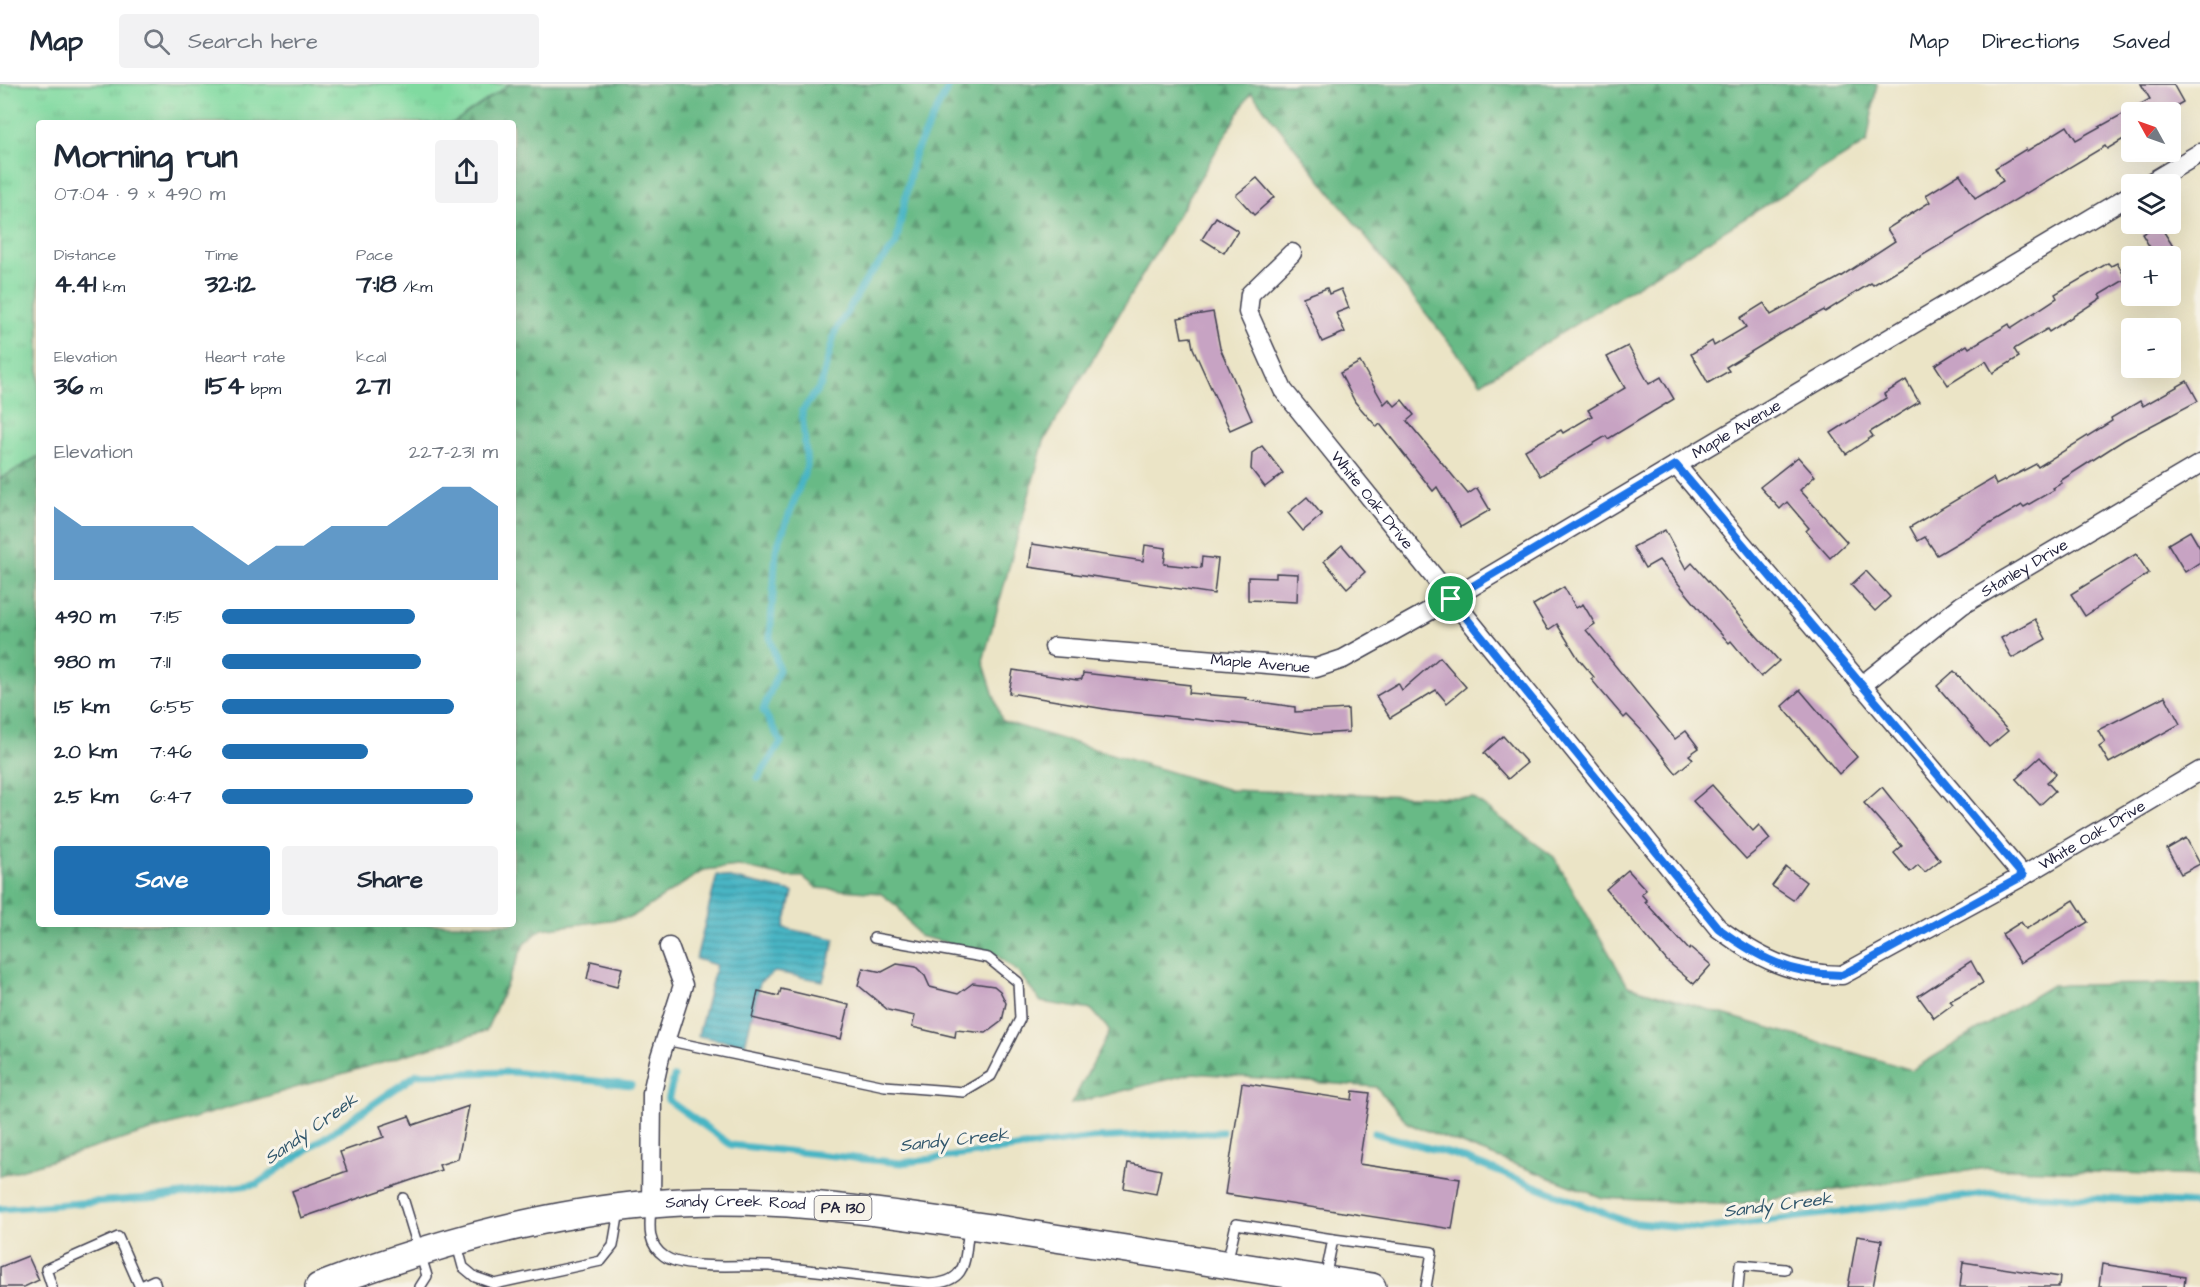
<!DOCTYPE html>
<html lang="en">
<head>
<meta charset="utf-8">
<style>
	body { margin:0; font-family:"Architects Daughter",sans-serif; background:#f2f2f3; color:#1f2937; height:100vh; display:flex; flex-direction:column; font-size:22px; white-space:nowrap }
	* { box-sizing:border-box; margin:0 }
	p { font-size:20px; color:#747a83 }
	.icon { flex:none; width:33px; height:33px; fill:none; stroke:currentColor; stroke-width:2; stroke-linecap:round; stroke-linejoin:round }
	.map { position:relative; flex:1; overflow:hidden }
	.panel { position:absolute; left:36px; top:36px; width:480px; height:807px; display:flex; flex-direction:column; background:#fff; border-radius:6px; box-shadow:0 6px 24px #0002 }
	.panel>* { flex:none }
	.needle { width:39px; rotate:310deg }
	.tools { position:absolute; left:2121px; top:18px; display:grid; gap:12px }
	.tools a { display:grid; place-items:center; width:60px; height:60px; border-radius:6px; background:#fff; box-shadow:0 6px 24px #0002; font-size:30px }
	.pin { position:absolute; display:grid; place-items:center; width:51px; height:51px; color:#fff; margin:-26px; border:3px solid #fff; border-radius:50%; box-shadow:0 2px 6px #0007 }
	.round { display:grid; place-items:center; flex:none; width:63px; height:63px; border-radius:6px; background:#f2f2f3 }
	.summary { display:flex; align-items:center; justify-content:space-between; height:102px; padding:0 18px }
	h1 { font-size:33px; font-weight:700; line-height:45px }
	.stats { display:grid; grid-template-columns:repeat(3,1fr); gap:9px; height:102px; padding:6px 18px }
	.stats div { display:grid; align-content:center }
	.stats b { font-size:26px; font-weight:700 }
	.stats small { font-size:16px; font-weight:400 }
	.stats p { font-size:16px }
	.chart { height:168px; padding:12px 18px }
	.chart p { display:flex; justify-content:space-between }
	.chart svg { width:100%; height:108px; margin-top:6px; fill:#1f6fb2; opacity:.7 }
	.button { display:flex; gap:12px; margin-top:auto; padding:12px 18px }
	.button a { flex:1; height:69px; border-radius:6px; background:#1f6fb2; color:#fff; font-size:24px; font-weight:700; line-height:69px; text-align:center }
	.button a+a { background:#f2f2f3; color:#1f2937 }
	ul { padding:0 18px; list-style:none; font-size:20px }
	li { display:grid; grid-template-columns:96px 72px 1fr; align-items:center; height:45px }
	li i { height:15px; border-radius:8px; background:#1f6fb2 }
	header { display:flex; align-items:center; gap:36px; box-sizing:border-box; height:84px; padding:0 30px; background:#fff; border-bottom:2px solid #e0e1e3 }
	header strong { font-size:28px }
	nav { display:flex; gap:33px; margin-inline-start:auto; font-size:21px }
	.search { width:420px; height:54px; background:#f2f2f3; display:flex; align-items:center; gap:15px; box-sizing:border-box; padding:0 21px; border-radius:6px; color:#747a83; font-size:22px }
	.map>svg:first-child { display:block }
</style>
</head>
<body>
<header>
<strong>Map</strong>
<div class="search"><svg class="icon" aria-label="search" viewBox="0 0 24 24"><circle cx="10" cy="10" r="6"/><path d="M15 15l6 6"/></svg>Search here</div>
<nav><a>Map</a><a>Directions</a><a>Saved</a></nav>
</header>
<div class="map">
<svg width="2200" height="1203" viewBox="0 0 2200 1203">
	<defs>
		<pattern id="grass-tufts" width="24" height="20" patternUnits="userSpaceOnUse" patternTransform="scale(1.5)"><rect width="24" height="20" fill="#80daa0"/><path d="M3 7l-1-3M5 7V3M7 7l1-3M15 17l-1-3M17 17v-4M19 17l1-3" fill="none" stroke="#6ebb8b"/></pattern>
		<pattern id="forest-firs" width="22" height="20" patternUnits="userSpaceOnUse" patternTransform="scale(1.5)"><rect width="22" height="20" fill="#68ba86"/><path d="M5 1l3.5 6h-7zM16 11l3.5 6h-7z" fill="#55976f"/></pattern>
		<pattern id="water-rules" width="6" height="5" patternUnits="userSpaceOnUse" patternTransform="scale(1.5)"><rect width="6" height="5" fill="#48b5c4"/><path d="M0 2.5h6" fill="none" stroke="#3c93a0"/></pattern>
	</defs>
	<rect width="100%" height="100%" fill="#f7f3e8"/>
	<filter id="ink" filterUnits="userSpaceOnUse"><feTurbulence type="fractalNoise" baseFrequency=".0167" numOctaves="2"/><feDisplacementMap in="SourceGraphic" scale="12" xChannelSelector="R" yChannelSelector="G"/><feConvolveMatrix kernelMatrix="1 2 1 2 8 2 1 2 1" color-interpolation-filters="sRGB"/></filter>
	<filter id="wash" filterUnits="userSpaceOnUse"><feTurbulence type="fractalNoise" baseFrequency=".008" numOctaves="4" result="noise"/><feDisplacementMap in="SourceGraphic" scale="24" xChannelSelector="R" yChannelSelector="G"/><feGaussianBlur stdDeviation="1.35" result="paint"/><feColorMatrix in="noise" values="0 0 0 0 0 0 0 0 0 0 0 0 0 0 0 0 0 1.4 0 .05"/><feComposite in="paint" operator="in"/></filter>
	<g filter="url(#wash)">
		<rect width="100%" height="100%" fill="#ebe4c6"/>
		<polygon fill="url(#grass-tufts)" stroke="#517e6e" stroke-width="1.5" points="0,0 510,0 453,39 39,39 39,372 0,395"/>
		<polygon fill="url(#forest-firs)" stroke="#456e60" stroke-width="1.5" points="510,0 1877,0 1867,58 1481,299 1251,8 1044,357 983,577 1002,637 1230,706 1473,714 1554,773 1628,902 1912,986 2052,901 2200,900 2200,1092 1987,1084 1733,1121 1603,1114 1409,1040 1376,1003 1193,989 1071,1020 1110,947 1092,926 1041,918 1019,889 995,870 919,852 898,823 880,809 817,804 803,793 787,793 738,782 704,786 632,833 542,845 524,860 486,947 0,1092 0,395 39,372 39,840 513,840 513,39 453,39"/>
		<polygon fill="url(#water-rules)" stroke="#356c80" stroke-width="1.5" points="717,791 793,808 784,844 835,855 823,897 775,888 760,898 745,961 698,952 716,881 696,875"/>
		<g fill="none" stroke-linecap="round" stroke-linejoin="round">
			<g stroke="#48b5c4" stroke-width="7">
				<polyline points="758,694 781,658 763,626 779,586 770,554 776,466 807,382 802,327 821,301 835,248 868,193 896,160 914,71 950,0"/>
				<polyline points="674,993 668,1016 731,1061 901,1079 1092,1054 1222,1048"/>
				<polyline points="1374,1049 1455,1071 1628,1138 1702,1145 1994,1109 2200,1120"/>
				<polyline points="0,1125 160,1113 257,1100 417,990 513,988 631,1001"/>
			</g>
		</g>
		<g id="blocks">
			<g fill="#c7a3c3">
				<polygon points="2141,0 2173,0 2183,18 2165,28 2132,28 2132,50 2107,65 2105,62 1873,201 1871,199 1825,228 1824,226 1782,249 1726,283 1729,287 1708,299 1691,270 1712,257 1714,262 1746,243 1740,234 1764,219 1771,231 1840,193 1895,157 1887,145 1930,118 1926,111 1960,90 1975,114 2003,97 1995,84 2026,65 2027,67 2067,42 2076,56 2150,15"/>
				<polygon points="1257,94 1274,113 1254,131 1236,111"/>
				<polygon points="1216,133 1238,147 1224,169 1202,155"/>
				<polygon points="2159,140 2179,172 2155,172 2142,150"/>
				<polygon points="2108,179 2111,182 2117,179 2126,195 2099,211 2101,214 2049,248 2047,245 2014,265 2019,273 1993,289 1986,277 1948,301 1935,281 1967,261 1969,264 2009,240 2011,244 2057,214 2055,210"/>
				<polygon points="1327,204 1329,210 1341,205 1349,224 1336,229 1345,248 1322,258 1303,213"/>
				<polygon points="1213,228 1220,264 1252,336 1230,346 1193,264 1191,253 1182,254 1178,234"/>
				<polygon points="1628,262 1649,300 1661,293 1674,315 1608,355 1606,352 1540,392 1525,366 1561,346 1563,349 1592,332 1588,326 1625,304 1607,273"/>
				<polygon points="1360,278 1384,320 1389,315 1395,322 1402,316 1414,331 1407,337 1468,410 1477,404 1490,426 1461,443 1437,403 1433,407 1380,340 1377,343 1355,318 1340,289"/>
				<polygon points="1906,296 1919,318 1870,348 1873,352 1846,370 1831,349 1886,314 1884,310"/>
				<polygon points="2187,297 2198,317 2124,356 2060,397 2062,399 2053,404 2054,406 2024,423 2022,421 1937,471 1925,453 1918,457 1910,443 1993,394 1996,401 2036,380 2038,383 2112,337 2111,334 2140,317 2143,322"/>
				<polygon points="1262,362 1283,389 1265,403 1251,385 1252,369"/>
				<polygon points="1798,373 1815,392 1800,406 1847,458 1830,474 1806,447 1809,444 1787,418 1780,425 1760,403"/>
				<polygon points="1307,413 1322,431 1303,447 1288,429"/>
				<polygon points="1665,446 1686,485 1692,479 1779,577 1761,593 1731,557 1729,559 1705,532 1659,476 1645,484 1633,463"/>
				<polygon points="2190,447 2200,464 2200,478 2185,488 2168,460"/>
				<polygon points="1032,460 1143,477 1145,461 1166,464 1164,480 1201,484 1202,473 1218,475 1214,510 1029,483"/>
				<polygon points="1342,461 1365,488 1347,504 1324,477"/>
				<polygon points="2136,470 2149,489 2085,532 2071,510"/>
				<polygon points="1866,487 1890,513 1875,527 1851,501"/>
				<polygon points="1276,489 1298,490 1297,518 1248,516 1248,493 1276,494"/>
				<polygon points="1564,503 1576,524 1583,520 1595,540 1586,546 1675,655 1686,647 1699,664 1689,671 1693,675 1676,689 1644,649 1627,631 1624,634 1591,595 1594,593 1578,574 1557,540 1548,546 1533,521"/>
				<polygon points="2035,535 2046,555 2012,574 2001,554"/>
				<polygon points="1440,573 1466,603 1447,619 1436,606 1390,634 1376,612 1398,599 1402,606"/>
				<polygon points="1013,586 1077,596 1082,595 1083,589 1190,601 1189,609 1247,614 1246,616 1295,623 1295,628 1348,625 1349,648 1315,650 1250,641 1111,626 1009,609"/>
				<polygon points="1954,587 2008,647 1989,663 1937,602"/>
				<polygon points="1800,606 1857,673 1839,690 1782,622"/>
				<polygon points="2165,612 2180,640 2109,679 2099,662 2105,658 2098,646"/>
				<polygon points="1503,652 1527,679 1508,695 1484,669"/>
				<polygon points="2040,673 2056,690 2047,698 2055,707 2040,721 2016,695"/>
				<polygon points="1712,701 1753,747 1759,741 1770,755 1746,775 1693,717"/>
				<polygon points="1882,703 1940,776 1925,788 1918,781 1910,788 1894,769 1902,762 1864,719"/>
				<polygon points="2186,754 2200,780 2181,790 2167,765"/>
				<polygon points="1786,783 1806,798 1793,816 1772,802"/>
				<polygon points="1628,786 1646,806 1641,810 1647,817 1645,818 1689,866 1691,864 1711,881 1694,900 1667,877 1606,805"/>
				<polygon points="2074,816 2088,838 2020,879 2002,850 2021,838 2026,845"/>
				<polygon points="591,877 622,884 617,903 587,895"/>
				<polygon points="1971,877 1983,899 1950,917 1953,920 1934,934 1918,912"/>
				<polygon points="897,880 916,883 925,892 930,903 958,910 973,899 994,902 1000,907 1006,919 1002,937 986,949 956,946 955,953 912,943 915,932 888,926 858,901 863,884 882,888"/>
				<polygon points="781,905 849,921 841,955 752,934 758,907 779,912"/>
				<polygon points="1242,999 1352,1016 1353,1007 1370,1009 1359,1080 1460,1095 1452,1145 1225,1110"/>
				<polygon points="469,1022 458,1075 439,1081 441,1086 301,1134 292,1107 347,1087 340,1068 384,1053 380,1042 409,1032 413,1041"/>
				<polygon points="1128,1079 1161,1086 1156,1110 1124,1104"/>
				<polygon points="1857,1152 1882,1156 1873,1203 1848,1203"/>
				<polygon points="28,1172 39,1196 24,1203 0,1203 0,1183"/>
				<polygon points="1963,1178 2060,1193 2059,1203 1960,1203"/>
				<polygon points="2102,1180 2185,1193 2184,1203 2099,1203"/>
			</g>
		</g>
	</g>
	<g filter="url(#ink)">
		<use href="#blocks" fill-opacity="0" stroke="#403f50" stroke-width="1.5"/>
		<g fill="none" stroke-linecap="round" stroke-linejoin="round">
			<g stroke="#403f50" stroke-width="12">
				<g id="service">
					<polyline points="665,956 885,1002 964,1008 991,992 1020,935 1018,898 988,874 874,854"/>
					<polyline points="403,1114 427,1192 420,1203"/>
					<path d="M651,1122C650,1141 646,1159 664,1172C685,1187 742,1180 769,1182C822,1187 876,1194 929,1200C969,1198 964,1177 969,1144"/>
					<polyline points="457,1161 463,1183 475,1193 495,1200 601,1177 613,1162 619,1127"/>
					<polyline points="1227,1179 1236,1140 1333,1155"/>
					<polyline points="1325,1195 1333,1155 1432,1168 1426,1203"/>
					<polyline points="52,1203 46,1185 118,1153 140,1203"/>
					<polyline points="139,1203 154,1196 156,1203"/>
					<polyline points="1738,1203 1740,1181 1785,1185"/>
				</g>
			</g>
			<g stroke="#403f50" stroke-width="21">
				<g id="minor">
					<polyline points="2148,100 2200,69"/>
					<path id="s1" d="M1292,169L1250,210L1248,228L1283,306L1718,844C1758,874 1791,891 1842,891L2023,792L2200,687"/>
					<polyline points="1676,381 2023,792"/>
					<path id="s2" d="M1054,563L1316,584L1343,575L1451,515L2132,110"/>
					<path id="s3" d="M1861,602L1962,521L2200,380"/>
					<polyline points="651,1120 652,1009 660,973 683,901 669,863"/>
				</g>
			</g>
			<g stroke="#403f50" stroke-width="30">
				<g id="primary">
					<path id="s4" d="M319,1203C426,1162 537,1130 652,1120C773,1109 896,1130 1016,1148C1135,1166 1253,1185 1372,1203"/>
				</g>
			</g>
			<use href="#service" stroke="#fff" stroke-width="9"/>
			<use href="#minor" stroke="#fff" stroke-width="18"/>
			<use href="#primary" stroke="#fff" stroke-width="27"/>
		</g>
	</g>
	<g fill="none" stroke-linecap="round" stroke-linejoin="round" filter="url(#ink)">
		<g stroke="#fff" stroke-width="12">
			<path id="route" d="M1676,381L2023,792L1842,891C1791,891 1758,874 1718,844L1451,515Z"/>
		</g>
		<use href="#route" stroke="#1a73e8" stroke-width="8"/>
	</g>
	<g text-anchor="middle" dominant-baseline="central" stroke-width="6" stroke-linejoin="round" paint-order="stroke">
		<rect fill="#f7f3e8" stroke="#62616f" stroke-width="1.5" x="814.5" y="1112" width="57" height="24" rx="4.5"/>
		<g font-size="15" font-weight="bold" fill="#22223b">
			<text x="843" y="1124">PA 130</text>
		</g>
		<g font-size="16" fill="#22223b" stroke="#f7f3e8">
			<text stroke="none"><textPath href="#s2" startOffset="747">Maple Avenue</textPath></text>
			<text stroke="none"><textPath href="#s1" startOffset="304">White Oak Drive</textPath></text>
			<text stroke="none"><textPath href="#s3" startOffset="202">Stanley Drive</textPath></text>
			<text stroke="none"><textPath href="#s2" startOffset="207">Maple Avenue</textPath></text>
			<text stroke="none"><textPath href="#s1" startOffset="1276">White Oak Drive</textPath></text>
			<text stroke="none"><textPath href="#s4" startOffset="428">Sandy Creek Road</textPath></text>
		</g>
		<g font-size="18" font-style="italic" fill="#2f556b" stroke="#f7f3e8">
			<text transform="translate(311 1045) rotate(-35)">Sandy Creek</text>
			<text transform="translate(954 1056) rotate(-6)">Sandy Creek</text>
			<text transform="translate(1778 1121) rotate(-7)">Sandy Creek</text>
		</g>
	</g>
</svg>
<div class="tools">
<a><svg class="needle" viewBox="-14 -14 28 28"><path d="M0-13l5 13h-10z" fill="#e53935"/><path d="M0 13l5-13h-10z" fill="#747a83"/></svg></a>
<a><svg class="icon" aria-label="layers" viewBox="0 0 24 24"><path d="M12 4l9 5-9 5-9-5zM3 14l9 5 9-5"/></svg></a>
<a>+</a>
<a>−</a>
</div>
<div class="pin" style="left:1451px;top:515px;background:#1e9e55"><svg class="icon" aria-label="arrive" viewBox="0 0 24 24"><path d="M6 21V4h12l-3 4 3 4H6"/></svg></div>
<section class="panel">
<div class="summary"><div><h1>Morning run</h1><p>07:04 · 9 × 490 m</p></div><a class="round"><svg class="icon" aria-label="share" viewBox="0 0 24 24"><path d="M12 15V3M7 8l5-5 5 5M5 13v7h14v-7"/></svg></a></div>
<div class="stats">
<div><p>Distance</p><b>4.41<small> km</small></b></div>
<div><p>Time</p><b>32:12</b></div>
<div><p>Pace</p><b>7:18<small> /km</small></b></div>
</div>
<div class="stats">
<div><p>Elevation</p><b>36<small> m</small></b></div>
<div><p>Heart rate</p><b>154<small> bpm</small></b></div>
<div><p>kcal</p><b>271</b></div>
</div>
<div class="chart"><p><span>Elevation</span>227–231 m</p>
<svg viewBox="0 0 160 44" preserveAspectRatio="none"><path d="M0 44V14L10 22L20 22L30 22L40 22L50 22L60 30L70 38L80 30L90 30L100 22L110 22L120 22L130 14L140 6L150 6L160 14V44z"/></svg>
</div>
<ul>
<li><b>490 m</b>7:15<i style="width:70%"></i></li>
<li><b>980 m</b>7:11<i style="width:72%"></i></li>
<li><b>1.5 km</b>6:55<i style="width:84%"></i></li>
<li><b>2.0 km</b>7:46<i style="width:53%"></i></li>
<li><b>2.5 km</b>6:47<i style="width:91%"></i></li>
</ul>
<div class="button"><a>Save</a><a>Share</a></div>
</section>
</div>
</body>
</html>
